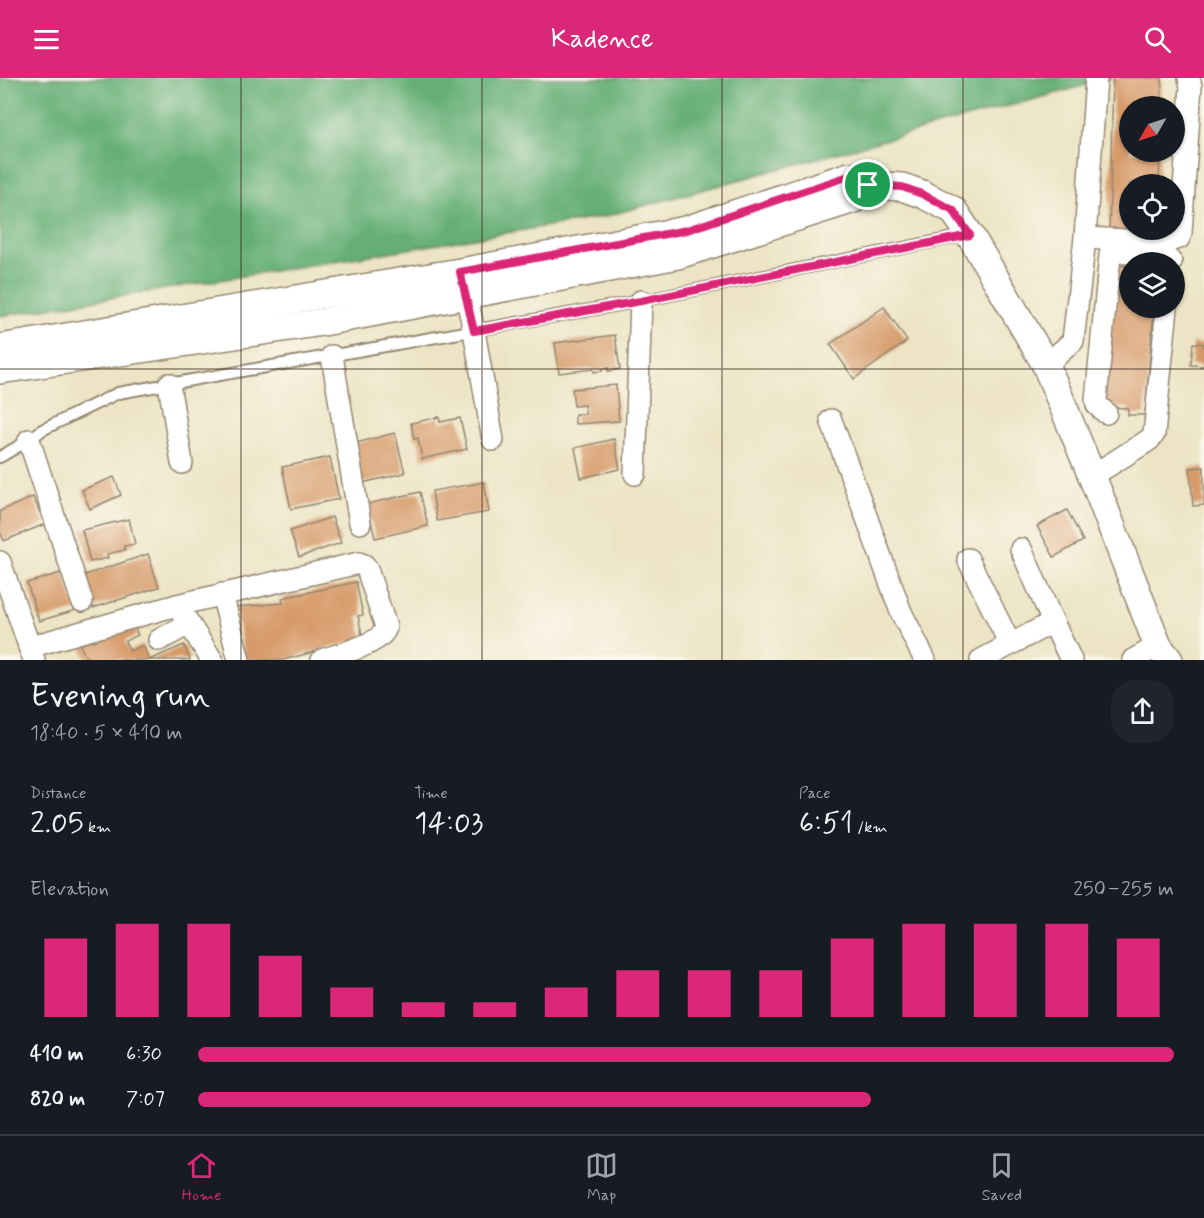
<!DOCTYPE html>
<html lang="en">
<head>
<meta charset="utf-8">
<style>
	body { margin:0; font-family:Mynerve,sans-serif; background:#20242c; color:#f1f3f6; height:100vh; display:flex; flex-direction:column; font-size:22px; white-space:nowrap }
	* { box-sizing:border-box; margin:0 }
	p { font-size:20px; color:#9ea1a6 }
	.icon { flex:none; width:33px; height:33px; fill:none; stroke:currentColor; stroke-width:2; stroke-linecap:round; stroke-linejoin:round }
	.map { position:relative; height:582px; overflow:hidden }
	.details { display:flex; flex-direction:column; background:#171b24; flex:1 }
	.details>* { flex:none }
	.needle { width:39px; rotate:231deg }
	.tools { position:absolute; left:1119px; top:18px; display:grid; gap:12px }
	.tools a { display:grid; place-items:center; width:66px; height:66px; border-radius:50%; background:#171b24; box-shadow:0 2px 4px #0004; font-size:30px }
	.pin { position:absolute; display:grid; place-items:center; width:51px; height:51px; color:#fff; margin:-26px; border:3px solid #fff; border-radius:50%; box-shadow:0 2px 6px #0007 }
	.round { display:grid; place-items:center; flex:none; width:63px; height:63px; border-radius:24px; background:#20242c }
	.headline { display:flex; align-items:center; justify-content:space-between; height:102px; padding:0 30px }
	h1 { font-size:33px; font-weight:600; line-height:45px }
	.figures { display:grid; grid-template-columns:repeat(3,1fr); gap:9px; height:102px; padding:6px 30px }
	.figures div { display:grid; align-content:center }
	.figures b { font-size:30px; font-weight:600 }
	.figures small { font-size:16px; font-weight:400 }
	.figures p { font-size:16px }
	.chart { height:168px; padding:12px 30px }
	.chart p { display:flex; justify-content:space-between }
	.chart svg { width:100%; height:108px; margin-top:6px; stroke:#db2777; stroke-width:6 }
	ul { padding:0 30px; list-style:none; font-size:20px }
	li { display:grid; grid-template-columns:96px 72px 1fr; align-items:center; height:45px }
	li i { height:15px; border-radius:8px; background:#db2777 }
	header { display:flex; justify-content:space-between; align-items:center; height:78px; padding:0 30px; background:#db2777; color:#fff; font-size:27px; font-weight:600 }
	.tab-bar { display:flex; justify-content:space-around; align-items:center; height:84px; border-top:2px solid #363941; background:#171b24; font-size:16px; color:#9ea1a6 }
	.tab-bar a { display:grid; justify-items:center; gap:3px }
	.tab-bar .current { color:#db2777 }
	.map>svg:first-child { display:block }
</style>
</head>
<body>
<header><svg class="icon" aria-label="menu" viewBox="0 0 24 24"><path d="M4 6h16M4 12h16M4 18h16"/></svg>Kadence<svg class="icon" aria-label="search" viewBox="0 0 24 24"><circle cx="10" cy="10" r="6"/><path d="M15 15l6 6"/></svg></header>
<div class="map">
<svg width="1204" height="582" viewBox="0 0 1204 582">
	<rect width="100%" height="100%" fill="#fbf7ec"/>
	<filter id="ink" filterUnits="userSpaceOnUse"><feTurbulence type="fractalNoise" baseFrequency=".0167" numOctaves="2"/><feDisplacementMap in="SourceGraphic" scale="12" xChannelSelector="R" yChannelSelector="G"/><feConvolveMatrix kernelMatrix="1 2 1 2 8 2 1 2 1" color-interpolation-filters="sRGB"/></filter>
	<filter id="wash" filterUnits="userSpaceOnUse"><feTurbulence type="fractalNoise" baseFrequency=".008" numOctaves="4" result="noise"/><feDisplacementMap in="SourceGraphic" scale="24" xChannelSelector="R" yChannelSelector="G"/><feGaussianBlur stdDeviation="1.35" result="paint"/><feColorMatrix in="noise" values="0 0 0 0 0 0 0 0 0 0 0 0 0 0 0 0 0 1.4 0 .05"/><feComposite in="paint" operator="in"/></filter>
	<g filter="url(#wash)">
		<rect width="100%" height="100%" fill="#ece4c4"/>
		<polygon fill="#65af76" stroke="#506c4a" stroke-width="1.5" points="0,0 1112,0 603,139 0,238"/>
		<g id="blocks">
			<g fill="#d79b6a">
				<polygon points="1113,0 1162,0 1161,28 1130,28 1130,74 1160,74 1159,106 1130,106 1130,152 1158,152 1158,158 1109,157"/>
				<polygon points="1118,187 1130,189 1130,230 1154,230 1145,337 1128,337 1128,330 1103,329"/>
				<polygon points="884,229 907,263 854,301 830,266"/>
				<polygon points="615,257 620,291 608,293 608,290 602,291 602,293 594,294 593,291 559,295 555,265"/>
				<polygon points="1193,265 1204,266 1204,288 1191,287"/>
				<polygon points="616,307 619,343 575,346 575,336 585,336 585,327 574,328 572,311"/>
				<polygon points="439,339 440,344 460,340 467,371 422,381 418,360 414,361 411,345"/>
				<polygon points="395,355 405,395 362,405 352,366"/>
				<polygon points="614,361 620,391 581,400 575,370"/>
				<polygon points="330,379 339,421 291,431 282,389"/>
				<polygon points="1204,389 1204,427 1193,428 1190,390"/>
				<polygon points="114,399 121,417 90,431 82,412"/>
				<polygon points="484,404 489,434 437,443 432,413"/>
				<polygon points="420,414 428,448 375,460 367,426"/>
				<polygon points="33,419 45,446 4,463 0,454 0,433"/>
				<polygon points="1067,432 1083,463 1054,479 1037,448"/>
				<polygon points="332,439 341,465 299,479 290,453"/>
				<polygon points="129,441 135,466 124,468 125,472 107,476 108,480 90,484 82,452"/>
				<polygon points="148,476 159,509 93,530 82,498"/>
				<polygon points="64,494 76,532 39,543 27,505"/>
				<polygon points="356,504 363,537 358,538 363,561 283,582 244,582 235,529 283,525 282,520"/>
				<polygon points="132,544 138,557 125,563 130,573 143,567 149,582 184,567 190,582 89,582 88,579 86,580 80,567"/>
			</g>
		</g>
	</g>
	<g filter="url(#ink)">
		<use href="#blocks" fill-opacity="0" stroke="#948771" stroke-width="1.5"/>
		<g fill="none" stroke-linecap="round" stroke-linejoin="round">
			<g stroke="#948771" stroke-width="14">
				<polyline id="service" points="0,379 29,362 42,352 118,315 641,223 967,157"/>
			</g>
			<g stroke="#948771" stroke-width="24">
				<g id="minor">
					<polyline points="1085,160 1166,164 1179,160 1181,155 1191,8 1189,0"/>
					<polyline points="463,203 474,253 493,362"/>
					<polyline points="332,278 360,445"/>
					<polyline points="1046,287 1073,263 1085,160 1096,0"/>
					<polyline points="169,306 182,385"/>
					<polyline points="1106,335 1097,327 1096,322 1110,177 1119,174 1166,179 1171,184"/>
					<polyline points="831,342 901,534 925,582"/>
					<polyline points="29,362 82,523"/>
					<polyline points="635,396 641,223"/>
					<polyline points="1092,398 1149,362 1154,356 1167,230"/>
					<polyline points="1021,471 1053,544"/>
					<polyline points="968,481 1010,566"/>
					<polyline points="0,484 34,582"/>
					<polyline points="222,516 239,582"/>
					<path d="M177,527L359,485L364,487L367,491L386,549C383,566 338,576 322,582"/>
					<polyline points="159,562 189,546"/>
					<polyline points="29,569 177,527 212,582"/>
					<polyline points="981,582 1053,544 1071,582"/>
					<polyline points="1133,582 1158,568"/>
				</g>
			</g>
			<g stroke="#948771" stroke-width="30">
				<g id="tertiary">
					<polyline points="0,270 460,194 686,152 849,98 868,107 902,109 922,116 953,132 970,157 1046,287 1092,398 1158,568 1169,582"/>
					<polyline points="0,292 323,244 678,177 854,121 868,107"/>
				</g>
			</g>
			<use href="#service" stroke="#fff" stroke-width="10"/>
			<use href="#minor" stroke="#fff" stroke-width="21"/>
			<use href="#tertiary" stroke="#fff" stroke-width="27"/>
		</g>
	</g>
	<g fill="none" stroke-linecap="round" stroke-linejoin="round" filter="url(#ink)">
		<g stroke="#fff" stroke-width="12">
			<polygon id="route" points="849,98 868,107 902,109 922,116 953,132 970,157 641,223 474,253 460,194 687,152"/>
		</g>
		<use href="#route" stroke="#db2777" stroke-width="8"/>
	</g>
	<path fill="none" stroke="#3b2a1e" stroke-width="1.5" stroke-opacity="0.55" d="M241,0V582M482,0V582M722,0V582M963,0V582M0,291H1204"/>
</svg>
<div class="tools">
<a><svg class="needle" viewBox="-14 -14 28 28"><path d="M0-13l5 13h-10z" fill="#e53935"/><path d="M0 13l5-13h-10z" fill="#9ea1a6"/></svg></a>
<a><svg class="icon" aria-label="locate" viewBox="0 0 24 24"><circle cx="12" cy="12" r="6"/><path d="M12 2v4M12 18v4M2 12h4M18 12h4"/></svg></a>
<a><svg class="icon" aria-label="layers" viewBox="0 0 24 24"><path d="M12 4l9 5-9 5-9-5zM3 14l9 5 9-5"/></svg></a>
</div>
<div class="pin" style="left:868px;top:107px;background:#1e9e55"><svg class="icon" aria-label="arrive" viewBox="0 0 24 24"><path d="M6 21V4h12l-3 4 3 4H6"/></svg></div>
</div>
<section class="details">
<div class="headline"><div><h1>Evening run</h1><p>18:40 · 5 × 410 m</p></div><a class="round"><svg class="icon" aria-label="share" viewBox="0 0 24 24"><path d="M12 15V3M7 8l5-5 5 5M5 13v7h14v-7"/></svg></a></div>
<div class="figures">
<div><p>Distance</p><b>2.05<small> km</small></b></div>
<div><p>Time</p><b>14:03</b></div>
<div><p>Pace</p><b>6:51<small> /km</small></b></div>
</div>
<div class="chart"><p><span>Elevation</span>250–255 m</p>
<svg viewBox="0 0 160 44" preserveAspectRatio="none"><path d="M5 44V12M15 44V6M25 44V6M35 44V19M45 44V32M55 44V38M65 44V38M75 44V32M85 44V25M95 44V25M105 44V25M115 44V12M125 44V6M135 44V6M145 44V6M155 44V12"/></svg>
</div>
<ul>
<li><b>410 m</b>6:30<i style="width:100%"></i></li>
<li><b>820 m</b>7:07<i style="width:69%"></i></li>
</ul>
</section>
<nav class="tab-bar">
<a class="current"><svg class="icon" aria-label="home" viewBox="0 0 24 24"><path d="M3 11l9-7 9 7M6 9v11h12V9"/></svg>Home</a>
<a><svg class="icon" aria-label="map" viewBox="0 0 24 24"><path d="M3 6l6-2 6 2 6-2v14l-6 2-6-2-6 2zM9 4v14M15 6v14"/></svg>Map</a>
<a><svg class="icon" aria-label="saved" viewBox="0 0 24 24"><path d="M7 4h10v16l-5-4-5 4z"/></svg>Saved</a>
</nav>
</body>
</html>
